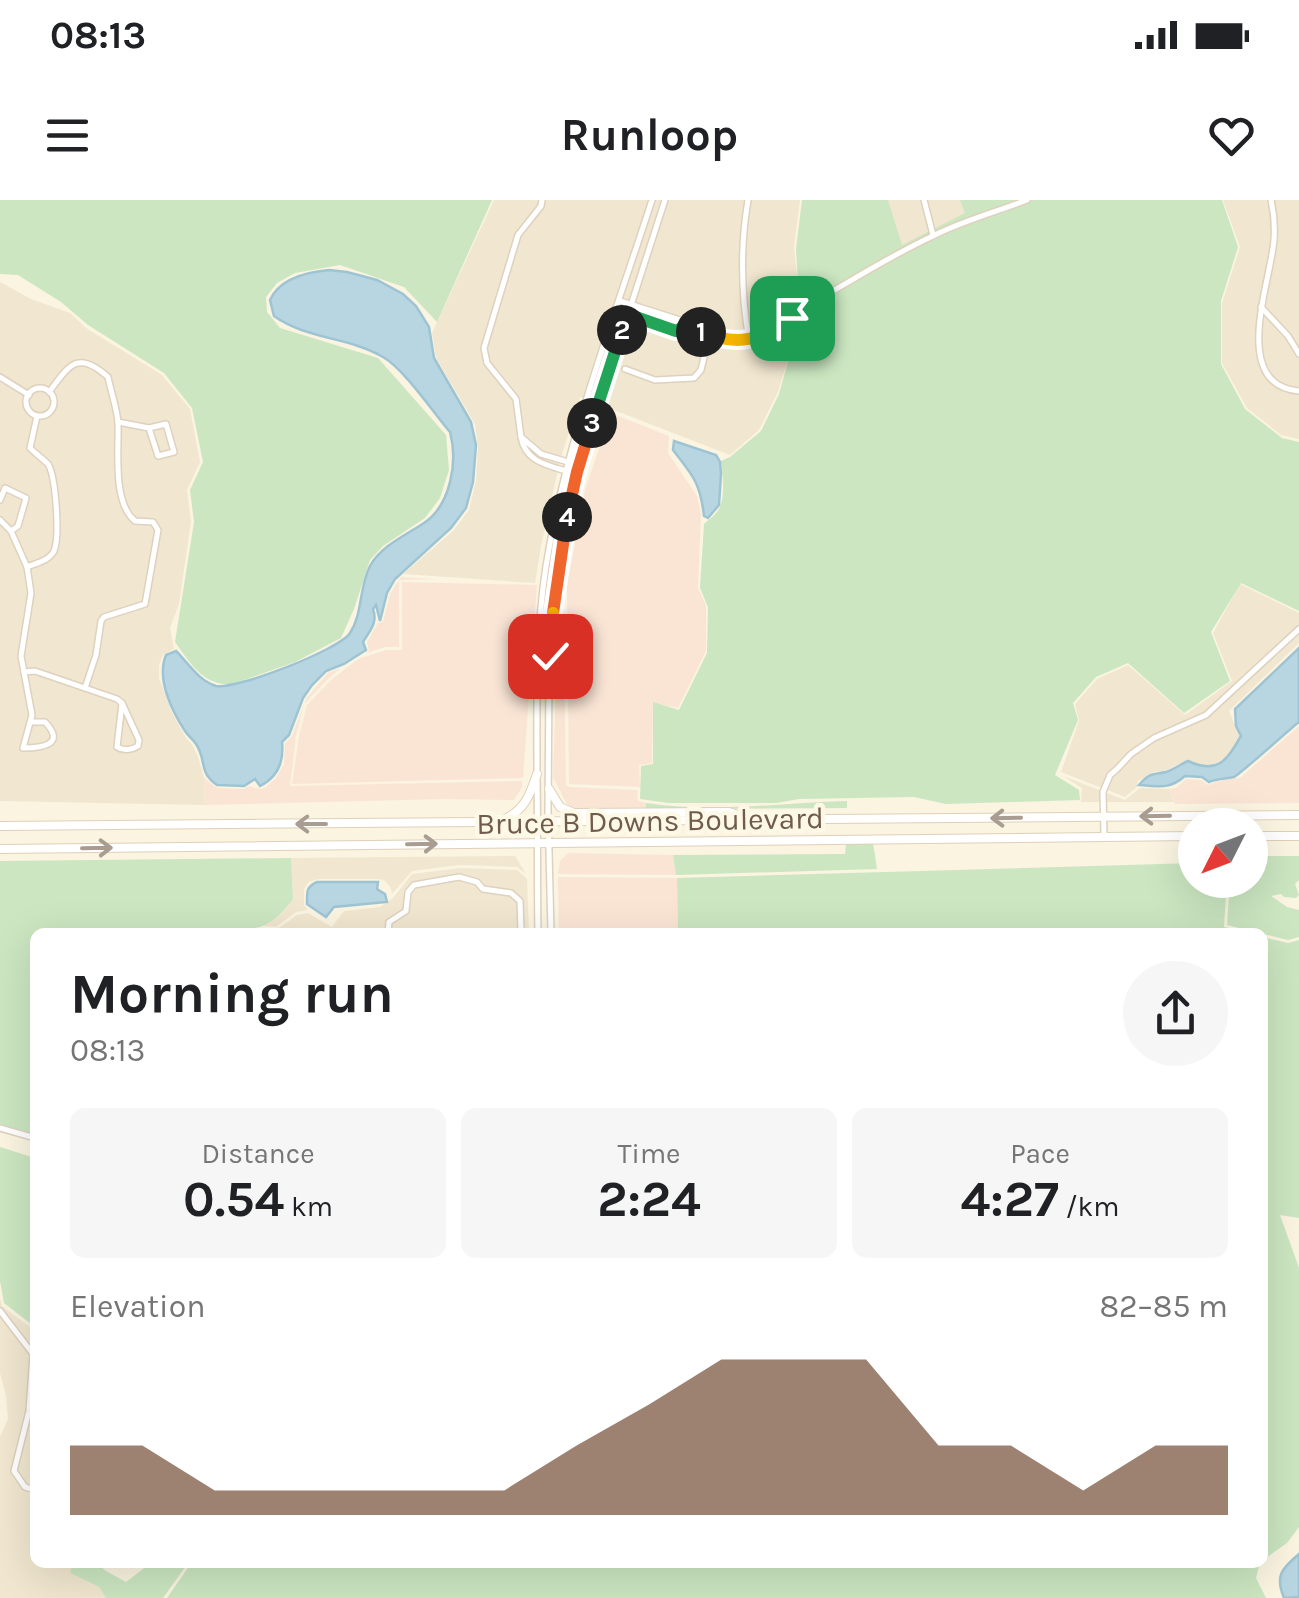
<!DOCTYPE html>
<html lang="en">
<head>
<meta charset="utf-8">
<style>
	body { margin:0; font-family:Karla,sans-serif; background:#f6f6f6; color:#202124; height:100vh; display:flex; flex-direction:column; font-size:38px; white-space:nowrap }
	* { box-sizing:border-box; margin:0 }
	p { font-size:32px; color:#757577 }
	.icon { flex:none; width:55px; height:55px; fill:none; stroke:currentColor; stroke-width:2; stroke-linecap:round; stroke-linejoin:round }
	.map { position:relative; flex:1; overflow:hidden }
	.side { position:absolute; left:30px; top:728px; width:1238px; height:640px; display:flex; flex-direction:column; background:#fff; border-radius:15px; box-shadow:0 10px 40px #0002 }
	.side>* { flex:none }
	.needle { width:65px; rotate:228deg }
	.controls { position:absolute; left:1178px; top:608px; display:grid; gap:20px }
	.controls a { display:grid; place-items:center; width:90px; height:90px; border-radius:50%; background:#fff; box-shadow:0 10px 40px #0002; font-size:50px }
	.pin { position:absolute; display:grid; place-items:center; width:85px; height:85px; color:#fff; margin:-42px; border-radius:20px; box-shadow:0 5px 15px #0006 }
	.km { position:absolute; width:50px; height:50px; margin:-25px; border-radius:50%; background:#222; color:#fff; font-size:28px; line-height:50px; text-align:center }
	.round { display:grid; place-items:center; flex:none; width:105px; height:105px; border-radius:52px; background:#f6f6f6 }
	.overview { display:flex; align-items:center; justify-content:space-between; height:170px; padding:0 40px }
	h1 { font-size:55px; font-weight:700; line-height:75px }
	.metrics { display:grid; grid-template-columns:repeat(3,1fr); gap:15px; height:170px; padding:10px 40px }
	.metrics div { display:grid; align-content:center; border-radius:15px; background:#f6f6f6; text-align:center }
	.metrics b { font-size:50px; font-weight:700 }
	.metrics small { font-size:28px; font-weight:400 }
	.metrics p { font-size:28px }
	.chart { height:280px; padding:20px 40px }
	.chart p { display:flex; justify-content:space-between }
	.chart svg { width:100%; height:180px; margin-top:10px; fill:#754c36; opacity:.7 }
	.status { display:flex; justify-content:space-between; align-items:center; height:70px; padding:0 50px; background:#fff; direction:ltr }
	.status svg { height:28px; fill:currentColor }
	header { display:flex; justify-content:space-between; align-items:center; height:130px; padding:0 40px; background:#fff; font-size:45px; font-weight:700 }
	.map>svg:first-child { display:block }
</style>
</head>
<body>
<div class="status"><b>08:13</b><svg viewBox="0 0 49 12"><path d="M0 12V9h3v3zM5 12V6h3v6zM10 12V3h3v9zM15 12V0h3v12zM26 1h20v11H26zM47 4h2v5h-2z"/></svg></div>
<header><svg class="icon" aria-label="menu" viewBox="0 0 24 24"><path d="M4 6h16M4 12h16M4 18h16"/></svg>Runloop<svg class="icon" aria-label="heart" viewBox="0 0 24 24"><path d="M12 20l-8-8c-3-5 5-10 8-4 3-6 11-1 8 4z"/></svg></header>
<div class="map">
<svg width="1299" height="1398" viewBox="0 0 1299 1398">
	<rect width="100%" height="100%" fill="#faf4e1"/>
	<g fill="#f1e7d0">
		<polygon points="494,0 800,0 794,47 800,103 901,46 888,0 960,0 966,13 1003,0 1042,0 939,40 800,119 778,192 759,230 730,255 580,197 560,261 541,346 535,383 403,374 453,331 469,310 476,281 478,247 475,224 436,158 432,133"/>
		<polygon points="1223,0 1299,0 1299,239 1281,235 1247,208 1222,163 1222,103 1240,47"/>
		<polygon points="0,82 31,99 70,113 86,128 162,175 190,209 200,262 187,290 191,322 179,404 170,428 174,449 163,455 159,465 159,478 172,513 186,538 193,546 198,557 204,578 205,605 0,601 0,181 29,199 33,194 0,173"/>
		<polygon points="1240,384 1299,413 1299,443 1229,511 1240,537 1227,558 1213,565 1199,565 1187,560 1165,571 1154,572 1138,581 1137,587 1125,597 1061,572 1079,521 1075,504 1097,479 1128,465 1185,515 1232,481 1213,433"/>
		<polygon points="1063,576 1125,600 1140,588 1169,589 1174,602 1081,602 1082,588"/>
		<polygon points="515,656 526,674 517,667 460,665 412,671 392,694 391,688 385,681 379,679 318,679 309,682 304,689 304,705 308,710 296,712 276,727 262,726 283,712 293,699 291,658"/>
		<polygon points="460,668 517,670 527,679 529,732 248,732 266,729 276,730 297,715 308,713 332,727 344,711 380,707 393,698 412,674"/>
		<polygon points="0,1098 2,1106 35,1131 35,1362 72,1363 70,1373 99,1387 106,1398 0,1398 0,1237 8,1219 6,1196 0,1173"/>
	</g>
	<g fill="#fae5d5">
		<polygon points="611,213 669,236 668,253 697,296 701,315 698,388 706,405 706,451 678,508 653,503 652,563 639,565 640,587 569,584 567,386 585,290"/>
		<polygon points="576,319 563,386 566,585 569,587 637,590 638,601 646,603 646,609 575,610 566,603 553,577 559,398"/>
		<polygon points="401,377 435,379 399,380 399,447 385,447 366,453 369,450 367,442 378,423 383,422 390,394"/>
		<polygon points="402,382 537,385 523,578 292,584 299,536 307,505 331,480 358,459 386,450 402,450"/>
		<polygon points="341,468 329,478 304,504 296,536 290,586 522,581 522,587 514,600 444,599 205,605 204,578 217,588 244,589 249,586 260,589 265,588 276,578 284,564 285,543 292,536 306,499 328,473"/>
		<polygon points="1299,526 1299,603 1175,604 1169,589 1176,588 1186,579 1201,580 1208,585 1222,580 1240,578"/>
		<polygon points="568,653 673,655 676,675 558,674 560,661"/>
		<polygon points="558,677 677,678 678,732 559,732"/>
	</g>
	<g fill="#cbe6c1">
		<path d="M0,0H492L437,122L404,87L340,65L295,73L277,83L266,97L267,112L280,128L378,158L446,235L449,270L440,298L425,318L383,346L370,360L354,409L341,438L295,462L233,484C204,487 190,463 175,442L194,322L190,290L203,262L192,208L164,173L88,125L61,102L18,75L0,74Z"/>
		<path d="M802,0H888L902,45L965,13L960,0H1222L1238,47L1221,101V164L1245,209L1282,238L1299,242V411L1241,383L1211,432L1230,481L1184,513L1128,463L1096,477L1073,503L1078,520L1055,575L1079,590L1080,600L946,604L914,597L799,599L776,603H668L640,599L641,566L653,564V502L679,510L707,453L708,407L700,388L704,324C705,323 716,314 717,312C726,301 723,275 721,261L730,257L761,231L779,194L800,118L796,49Z"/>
		<path d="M847,601V608L646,609V603C713,613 780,603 847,601Z"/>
		<polygon points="846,643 873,643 877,669 676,675 673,655 845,654"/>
		<polygon points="1250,656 1299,656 1299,680 1295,684 1299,695 1296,698 1284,697 1281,694 1271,696 1287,707 1299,710 1299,737 1288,740 1227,725 1230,680 1250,680"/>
		<path d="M291,658L293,699C285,710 274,722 260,727C254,728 249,729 244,732H35V935L0,926V661Z"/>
		<polygon points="1195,663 1195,680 1227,680 1224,727 1246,732 678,732 677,678"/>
		<polygon points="1262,737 1288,743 1299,740 1299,1018 1280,1015 1299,1068 1299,1327 1287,1343 1263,1360"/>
		<polygon points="0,947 35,958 35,1127 4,1103 0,1081"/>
		<polygon points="192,1362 1260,1362 1256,1378 1266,1398 167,1398"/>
		<polygon points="72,1363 96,1363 106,1371 126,1382 147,1366 149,1363 188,1363 163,1398 106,1398 99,1387 70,1373"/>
	</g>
	<g fill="#b7d6e2" stroke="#9ec4d3" stroke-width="2.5">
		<path d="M329,70L347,72L377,80L403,94L416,106L429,127L434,158L471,222L476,245L473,282L466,308L451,328L395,379L387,393L380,421L376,405L373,409C378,423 370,430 363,442L366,450L344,464L326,471L312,485L303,498L289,535L282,542C284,561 278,577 260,586L255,579L244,586L217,585C198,572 207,560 196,544C193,539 188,536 185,531C172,511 156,479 166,455L176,451C188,463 199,481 216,486C235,490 339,450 350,433C363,413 359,387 370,366C381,346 406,335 424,323C451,305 458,261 450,232C433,212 404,169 383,157C349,137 306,139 274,116L270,100C280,78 307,72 329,70Z"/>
		<path d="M674,241L716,255L720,262L721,274L719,305L708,318L704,316C700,282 693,276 673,250Z"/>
		<path d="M1299,448V522C1289,530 1239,575 1234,577C1225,579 1218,578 1209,582L1202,577L1185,576C1169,590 1159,586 1139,585C1149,573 1152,575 1166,572C1173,570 1181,564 1188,561C1218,575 1227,560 1241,536L1236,526L1235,509Z"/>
		<path d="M317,682H378L377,689L385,694L387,702L334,707L326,717L307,704C307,692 306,687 317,682Z"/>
		<path d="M1299,1354V1397L1284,1398C1275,1376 1281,1369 1299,1354Z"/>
	</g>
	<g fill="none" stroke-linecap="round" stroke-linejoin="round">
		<g stroke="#ded1be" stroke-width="8">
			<g id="street">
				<path d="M748,0C740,47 741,93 749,140"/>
				<polyline points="924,0 933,35"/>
				<path d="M1271,0C1274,13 1275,26 1274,40C1271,81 1229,185 1299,191"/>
				<path d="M620,101L680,120C692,135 733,144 752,139C782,131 804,107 831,92C864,73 898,52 933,36C962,21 996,12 1027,0"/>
				<polyline points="1261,107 1288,136 1299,154"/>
				<polyline points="627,114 676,131 685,126"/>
				<polyline points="625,169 655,180 694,178 701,170 709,136"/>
				<polyline points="0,177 29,195"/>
				<circle cx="40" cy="202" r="14"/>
				<path d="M49,192C69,166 77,149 108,177C111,192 117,208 118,223C119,250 112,302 135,321L153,322L158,330L145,404L104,417L101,421L96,455L85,488"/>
				<polyline points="118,222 149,228 158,256 174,252 166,224 149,228"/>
				<polyline points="521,237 516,199 487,163 484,148 518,35 541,6 542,0"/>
				<path d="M566,271C546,265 525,261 521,237L541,254L568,262"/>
				<polyline points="0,300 5,288 26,298 18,326 11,331"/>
				<path d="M0,320L11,331L27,367C36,363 49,361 54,351C60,337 56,277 48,264C43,259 35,253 30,248L37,216"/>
				<path d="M27,367L31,393L21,456L32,515L23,548C41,548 67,545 45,522H30"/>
				<path d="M24,472L35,471L117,499L122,503L139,540L138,546C132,550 123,551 117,547L122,503"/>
				<polyline points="1104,636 1103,592 1110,575 1117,569 1131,554 1154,538 1206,515 1299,429"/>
				<polyline points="388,732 389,722 406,711 408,692 414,685 459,677 477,682 483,689 511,693 520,701 521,732"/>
				<path d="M538,732C537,682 538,631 537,580C537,508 535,437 546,366C566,241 613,121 652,0"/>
				<polyline points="551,732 548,611 549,475 558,368 577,272 665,0"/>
				<polyline points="0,928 35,938"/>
				<polyline points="0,1111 33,1154 29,1211 14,1271 25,1287 35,1290"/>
			</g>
		</g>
		<g stroke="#dfd0b9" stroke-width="10">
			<g id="secondary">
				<polyline points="549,589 560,607 574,613 729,612 744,617"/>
				<path d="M503,620C525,610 530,595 537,574"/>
				<polyline points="0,626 1299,615"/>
				<polyline points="1250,636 1299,636"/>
				<polyline points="0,649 1195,636"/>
			</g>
		</g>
		<use href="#street" stroke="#fff" stroke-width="5"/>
		<use href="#secondary" stroke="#fff" stroke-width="8"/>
	</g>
	<defs><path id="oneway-shaft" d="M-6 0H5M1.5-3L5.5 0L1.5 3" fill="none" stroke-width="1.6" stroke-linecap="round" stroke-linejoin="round" transform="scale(2.5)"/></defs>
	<g stroke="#a99d92">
		<use href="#oneway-shaft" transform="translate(1155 616) rotate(179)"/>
		<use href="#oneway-shaft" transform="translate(1006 618) rotate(179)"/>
		<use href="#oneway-shaft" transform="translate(311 624) rotate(180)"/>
		<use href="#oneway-shaft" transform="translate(422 644) rotate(-1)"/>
		<use href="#oneway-shaft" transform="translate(97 648) rotate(-1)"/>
	</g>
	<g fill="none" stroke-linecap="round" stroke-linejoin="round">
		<g stroke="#fff" stroke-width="20">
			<path id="split-1" d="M701,132C739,147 759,140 792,118"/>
		</g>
		<g stroke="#fff" stroke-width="20">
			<polyline id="split-2" points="622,130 627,114 676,131 685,126 701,132"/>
		</g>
		<g stroke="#fff" stroke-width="20">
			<polyline id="split-3" points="592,223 622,130"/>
		</g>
		<g stroke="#fff" stroke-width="20">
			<polyline id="split-4" points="567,317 577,272 592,223"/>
		</g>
		<g stroke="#fff" stroke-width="20">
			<polyline id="split-5" points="553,413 567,317"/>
		</g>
		<g stroke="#fff" stroke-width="20">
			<polyline id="split-6" points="550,456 553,413"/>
		</g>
		<use href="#split-1" stroke="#f5b400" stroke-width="12"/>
		<use href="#split-2" stroke="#22a559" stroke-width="12"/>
		<use href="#split-3" stroke="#22a559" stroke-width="12"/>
		<use href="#split-4" stroke="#f0652b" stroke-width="12"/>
		<use href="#split-5" stroke="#f0652b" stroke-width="12"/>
		<use href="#split-6" stroke="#f5b400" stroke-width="12"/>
	</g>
	<g text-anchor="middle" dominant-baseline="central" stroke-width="9" stroke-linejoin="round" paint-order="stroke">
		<g font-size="30" fill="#705c4a" stroke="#fef8e6">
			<text transform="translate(650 621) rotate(-1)">Bruce B Downs Boulevard</text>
		</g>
	</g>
</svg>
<div class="controls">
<a><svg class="needle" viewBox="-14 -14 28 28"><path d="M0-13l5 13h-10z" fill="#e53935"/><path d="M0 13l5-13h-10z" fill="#757577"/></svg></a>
</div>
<div class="pin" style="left:792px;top:118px;background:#1e9e55"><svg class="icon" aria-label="arrive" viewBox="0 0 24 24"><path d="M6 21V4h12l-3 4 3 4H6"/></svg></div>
<div class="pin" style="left:550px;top:456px;background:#d93025"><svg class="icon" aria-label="check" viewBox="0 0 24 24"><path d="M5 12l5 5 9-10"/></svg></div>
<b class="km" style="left:701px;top:132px">1</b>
<b class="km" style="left:622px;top:130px">2</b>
<b class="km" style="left:592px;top:223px">3</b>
<b class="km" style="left:567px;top:317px">4</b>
<section class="side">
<div class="overview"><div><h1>Morning run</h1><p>08:13</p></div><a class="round"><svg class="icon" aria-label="share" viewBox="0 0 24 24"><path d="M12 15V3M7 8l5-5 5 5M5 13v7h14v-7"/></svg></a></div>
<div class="metrics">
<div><p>Distance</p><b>0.54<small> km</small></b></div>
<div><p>Time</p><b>2:24</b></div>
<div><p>Pace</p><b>4:27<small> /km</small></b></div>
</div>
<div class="chart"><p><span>Elevation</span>82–85 m</p>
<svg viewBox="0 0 160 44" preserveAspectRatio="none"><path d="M0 44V27L10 27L20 38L30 38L40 38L50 38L60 38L70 27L80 17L90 6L100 6L110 6L120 27L130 27L140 38L150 27L160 27V44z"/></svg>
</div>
</section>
</div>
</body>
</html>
